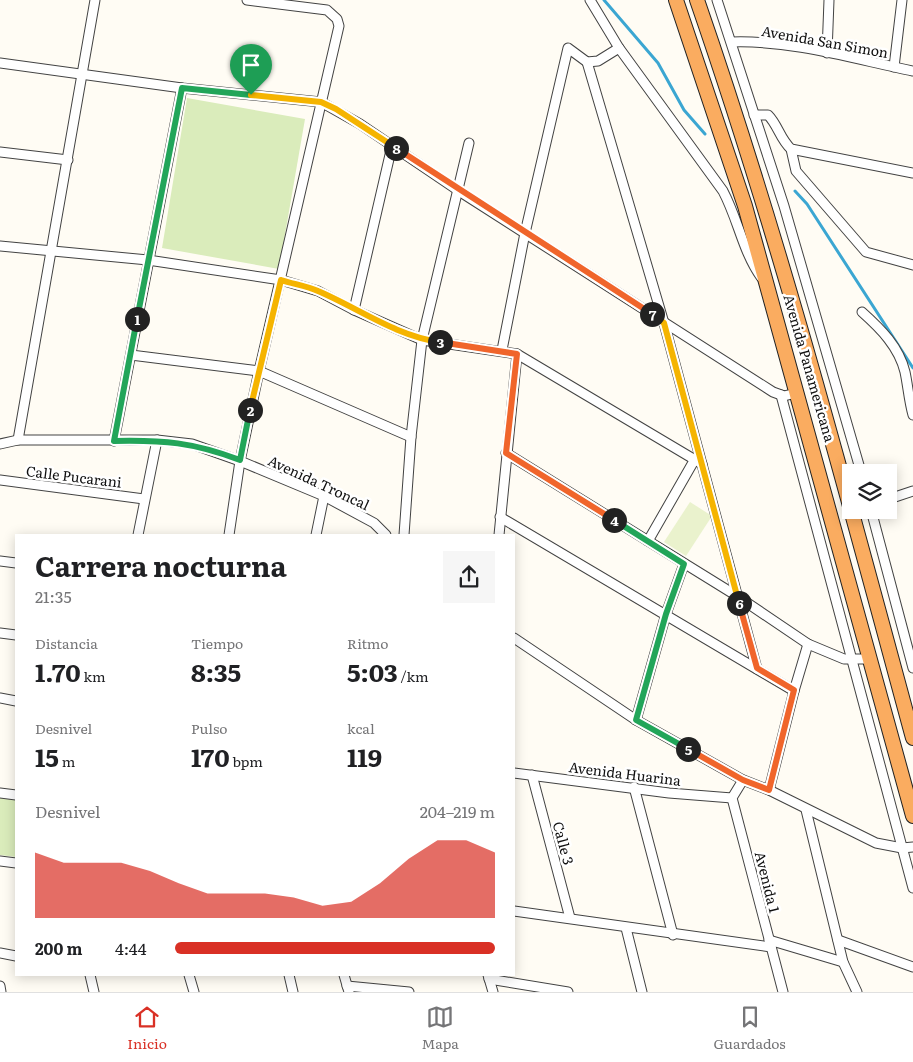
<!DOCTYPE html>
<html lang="es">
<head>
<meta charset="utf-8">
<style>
	body { margin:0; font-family:Literata,serif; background:#f6f6f6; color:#202124; height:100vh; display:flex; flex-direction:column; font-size:19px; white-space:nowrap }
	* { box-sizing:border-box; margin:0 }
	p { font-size:16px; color:#757577 }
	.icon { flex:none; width:28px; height:28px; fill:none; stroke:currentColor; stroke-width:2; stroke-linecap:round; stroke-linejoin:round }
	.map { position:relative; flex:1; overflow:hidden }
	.sheet { position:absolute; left:15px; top:534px; width:500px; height:442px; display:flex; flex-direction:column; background:#fff; border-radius:0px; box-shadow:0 2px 12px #0003 }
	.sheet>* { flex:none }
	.controls { position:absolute; left:842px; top:464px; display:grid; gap:10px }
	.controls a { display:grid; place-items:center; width:55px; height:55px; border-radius:0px; background:#fff; box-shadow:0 2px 12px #0003; font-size:25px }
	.pin { position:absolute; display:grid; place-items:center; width:42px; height:42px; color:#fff; margin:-51px -21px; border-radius:50% 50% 50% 0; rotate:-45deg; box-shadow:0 0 5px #0007 }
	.pin .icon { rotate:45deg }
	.km { position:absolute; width:25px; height:25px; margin:-12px; border-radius:50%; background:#222; color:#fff; font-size:14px; line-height:25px; text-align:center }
	.round { display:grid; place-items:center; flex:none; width:52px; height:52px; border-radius:0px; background:#f6f6f6 }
	.summary { display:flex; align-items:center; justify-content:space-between; height:85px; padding:0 20px }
	h1 { font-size:28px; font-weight:700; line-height:38px }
	.stats { display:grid; grid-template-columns:repeat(3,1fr); gap:8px; height:85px; padding:5px 20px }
	.stats div { display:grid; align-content:center }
	.stats b { font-size:25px; font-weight:700 }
	.stats small { font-size:14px; font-weight:400 }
	.stats p { font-size:14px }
	.chart { height:140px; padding:10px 20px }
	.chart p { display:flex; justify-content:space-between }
	.chart svg { width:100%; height:90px; margin-top:5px; fill:#d93025; opacity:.7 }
	ul { padding:0 20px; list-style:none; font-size:16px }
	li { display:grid; grid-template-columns:80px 60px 1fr; align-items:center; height:38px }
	li i { height:12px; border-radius:6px; background:#d93025 }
	.tabs { display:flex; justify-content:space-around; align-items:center; height:70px; border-top:1px solid #e0e0e0; background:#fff; font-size:14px; color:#757577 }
	.tabs a { display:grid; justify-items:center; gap:2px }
	.tabs .active { color:#d93025 }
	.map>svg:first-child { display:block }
</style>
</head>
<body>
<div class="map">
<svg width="913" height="992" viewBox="0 0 913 992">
	<rect width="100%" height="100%" fill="#fffcf4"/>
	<g fill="#daecbb">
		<polygon points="187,98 305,119 279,269 162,248"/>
		<polygon points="0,797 16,799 16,857 0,855"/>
	</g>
	<polygon fill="#eaf2cd" points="690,502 712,516 686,556 664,542"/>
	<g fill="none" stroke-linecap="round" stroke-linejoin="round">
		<g stroke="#3ba6d2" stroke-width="3">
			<polyline points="604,0 658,63 684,110 705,134"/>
			<polyline points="795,191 807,204 913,368"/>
		</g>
		<g stroke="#434343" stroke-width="11">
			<g id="minor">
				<path d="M590,0L619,48L723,191C738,219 743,252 761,277"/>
				<polyline points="717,0 784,206 861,472"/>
				<path d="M732,42C792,40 854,59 913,71"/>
				<polyline points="827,53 829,0"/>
				<polyline points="587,62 664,323 757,669"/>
				<polyline points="0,63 182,88 321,102 360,124 459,191 773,392 784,396 796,393"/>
				<polyline points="894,67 902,0"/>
				<path d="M754,115H768C778,125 780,139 791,149L913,173"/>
				<polyline points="791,149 796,171 866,252 913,265"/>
				<polyline points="0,152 68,160"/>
				<polyline points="0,246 148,260 281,280 318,291 354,310 422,340 517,354 702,464"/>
				<polyline points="354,310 392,146"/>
				<path d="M862,312C881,329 899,347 905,372C908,386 909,401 913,415"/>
				<polyline points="502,350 525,233 568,48 587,62 598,61 619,48"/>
				<polyline points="131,355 259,371 411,437"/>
				<polyline points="781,395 913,888"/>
				<polyline points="18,440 95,0"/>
				<polyline points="114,441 182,88"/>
				<polyline points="0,444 18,440 157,440 192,444 240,461 324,496 374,523 386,535"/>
				<polyline points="506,453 737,596 808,644 844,659 870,659"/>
				<polyline points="0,480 144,499"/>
				<polyline points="889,499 913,491"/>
				<polyline points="871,510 913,668"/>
				<polyline points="500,517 794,691"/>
				<polyline points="138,535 157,440"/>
				<polyline points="229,535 240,461 259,371 339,26 337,19 327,10 247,0"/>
				<polyline points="316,535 324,496"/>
				<polyline points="404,535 411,437 422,340 469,143"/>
				<polyline points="499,535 517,354"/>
				<polyline points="648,541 695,459"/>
				<polyline points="0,561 16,563"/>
				<polyline points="0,633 16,635"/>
				<polyline points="514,638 636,720 743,780 769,790 876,843 902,848 913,847"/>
				<polyline points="0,698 16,701"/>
				<polyline points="636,720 666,614 684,564"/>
				<polyline points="514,773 669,793 732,798"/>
				<polyline points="532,775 570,918"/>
				<polyline points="743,780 732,798 783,992"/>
				<polyline points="634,787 673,935"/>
				<polyline points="769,790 794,691 808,644"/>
				<polyline points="0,793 16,795"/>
				<polyline points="806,810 843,962 857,992"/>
				<polyline points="0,861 16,863"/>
				<polyline points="514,911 771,947"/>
				<polyline points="626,928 642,992"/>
				<polyline points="769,940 843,962"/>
				<polyline points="838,940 913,967"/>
				<polyline points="0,953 16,956"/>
				<polyline points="90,975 94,992"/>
				<polyline points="189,975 194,992"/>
				<polyline points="289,975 293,992"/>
				<polyline points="344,975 349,992"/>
				<polyline points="488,975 493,992"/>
				<polyline points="489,979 568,992"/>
				<polyline points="0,986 1,992"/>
				<polyline points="347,986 409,992"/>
			</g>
		</g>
		<g stroke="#212121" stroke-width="16">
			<g id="trunk">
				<polyline points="676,0 745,206 913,816"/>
				<path d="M697,0C781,242 846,491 913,738"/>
			</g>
		</g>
		<use href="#minor" stroke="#fff" stroke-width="9"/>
		<use href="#trunk" stroke="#faac60" stroke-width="14"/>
	</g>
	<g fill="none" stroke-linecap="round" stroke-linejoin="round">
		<g stroke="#fff" stroke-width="10">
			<polyline id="split-1" points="137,319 182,88 251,95"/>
		</g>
		<g stroke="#fff" stroke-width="10">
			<path id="split-2" d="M137,319L114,441C164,440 192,442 240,460L250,410"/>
		</g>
		<g stroke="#fff" stroke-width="10">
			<path id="split-3" d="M250,410L281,280C293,284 307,286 318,291C358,308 396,336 440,342"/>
		</g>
		<g stroke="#fff" stroke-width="10">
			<polyline id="split-4" points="440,342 517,354 506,453 614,520"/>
		</g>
		<g stroke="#fff" stroke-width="10">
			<polyline id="split-5" points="614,520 684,564 666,614 636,720 688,749"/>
		</g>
		<g stroke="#fff" stroke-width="10">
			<polyline id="split-6" points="688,749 743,780 769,790 794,690 757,668 739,603"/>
		</g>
		<g stroke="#fff" stroke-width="10">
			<polyline id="split-7" points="652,314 664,323 739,603"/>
		</g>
		<g stroke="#fff" stroke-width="10">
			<polyline id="split-8" points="396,148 652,314"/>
		</g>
		<g stroke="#fff" stroke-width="10">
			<polyline id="split-9" points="251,95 321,102 336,109 396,148"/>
		</g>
		<use href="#split-1" stroke="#22a559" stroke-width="6"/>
		<use href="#split-2" stroke="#22a559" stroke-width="6"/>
		<use href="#split-3" stroke="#f5b400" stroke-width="6"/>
		<use href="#split-4" stroke="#f0652b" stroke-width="6"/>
		<use href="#split-5" stroke="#22a559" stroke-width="6"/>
		<use href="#split-6" stroke="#f0652b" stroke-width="6"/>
		<use href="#split-7" stroke="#f5b400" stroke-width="6"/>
		<use href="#split-8" stroke="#f0652b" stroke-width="6"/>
		<use href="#split-9" stroke="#f5b400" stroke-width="6"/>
	</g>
	<g text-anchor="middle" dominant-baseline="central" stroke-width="5" stroke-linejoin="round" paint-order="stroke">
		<g font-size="14" fill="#101010" stroke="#fff">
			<text transform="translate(825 41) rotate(10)">Avenida San Simon</text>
			<text transform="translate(810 368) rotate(74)">Avenida Panamericana</text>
			<text transform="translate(74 476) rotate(7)">Calle Pucarani</text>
			<text transform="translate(319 482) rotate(25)">Avenida Troncal</text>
			<text transform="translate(625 773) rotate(7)">Avenida Huarina</text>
			<text transform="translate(564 843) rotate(75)">Calle 3</text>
			<text transform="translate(768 882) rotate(76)">Avenida 1</text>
		</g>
	</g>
</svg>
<div class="controls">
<a><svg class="icon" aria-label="layers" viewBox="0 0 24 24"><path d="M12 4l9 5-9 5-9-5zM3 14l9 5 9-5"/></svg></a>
</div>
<div class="pin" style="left:251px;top:95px;background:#1e9e55"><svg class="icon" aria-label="arrive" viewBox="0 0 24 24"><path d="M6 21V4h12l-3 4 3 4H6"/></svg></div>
<b class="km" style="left:137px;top:319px">1</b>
<b class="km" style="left:250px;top:410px">2</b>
<b class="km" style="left:440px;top:342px">3</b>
<b class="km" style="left:614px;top:520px">4</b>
<b class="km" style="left:688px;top:749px">5</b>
<b class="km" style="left:739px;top:603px">6</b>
<b class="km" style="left:652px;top:314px">7</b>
<b class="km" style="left:396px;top:148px">8</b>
<section class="sheet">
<div class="summary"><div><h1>Carrera nocturna</h1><p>21:35</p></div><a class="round"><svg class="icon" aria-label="share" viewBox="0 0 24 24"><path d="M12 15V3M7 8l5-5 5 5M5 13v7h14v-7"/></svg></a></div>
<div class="stats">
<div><p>Distancia</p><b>1.70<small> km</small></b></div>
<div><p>Tiempo</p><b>8:35</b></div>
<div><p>Ritmo</p><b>5:03<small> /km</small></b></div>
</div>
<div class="stats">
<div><p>Desnivel</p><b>15<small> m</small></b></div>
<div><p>Pulso</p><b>170<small> bpm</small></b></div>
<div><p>kcal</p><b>119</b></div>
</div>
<div class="chart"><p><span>Desnivel</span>204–219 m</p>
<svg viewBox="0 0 160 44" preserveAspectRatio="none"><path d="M0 44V12L10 17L20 17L30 17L40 21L50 27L60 32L70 32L80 32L90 34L100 38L110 36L120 27L130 15L140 6L150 6L160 12V44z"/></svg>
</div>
<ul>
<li><b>200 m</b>4:44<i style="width:100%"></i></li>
</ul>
</section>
</div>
<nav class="tabs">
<a class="active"><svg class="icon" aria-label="home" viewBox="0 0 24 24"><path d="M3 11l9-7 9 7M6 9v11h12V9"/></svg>Inicio</a>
<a><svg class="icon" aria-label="map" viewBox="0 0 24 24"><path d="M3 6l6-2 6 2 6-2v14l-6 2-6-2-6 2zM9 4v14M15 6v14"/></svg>Mapa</a>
<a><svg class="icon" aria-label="saved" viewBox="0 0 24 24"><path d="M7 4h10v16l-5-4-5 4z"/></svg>Guardados</a>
</nav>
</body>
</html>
